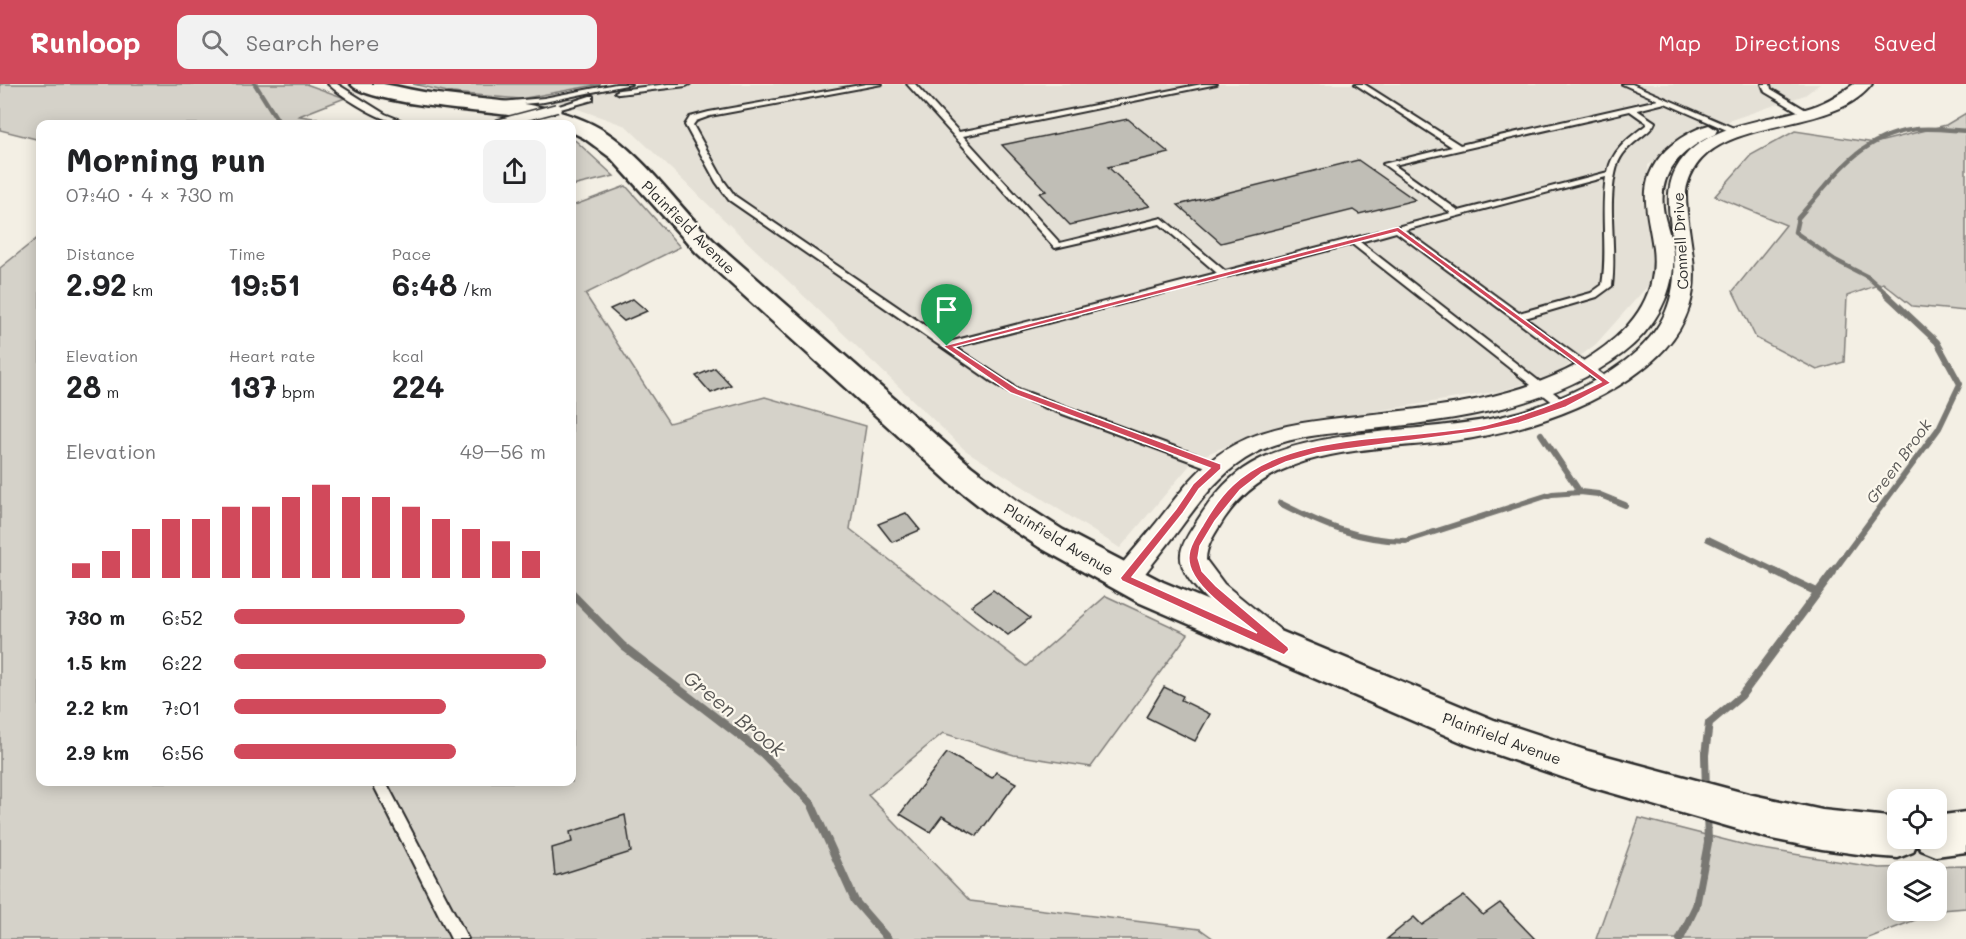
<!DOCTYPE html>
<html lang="en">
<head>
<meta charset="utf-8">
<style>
	body { margin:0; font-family:Mali,sans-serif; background:#f2f2f2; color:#202124; height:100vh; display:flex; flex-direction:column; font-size:22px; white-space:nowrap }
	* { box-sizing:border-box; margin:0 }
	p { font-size:20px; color:#757577 }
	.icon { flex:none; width:33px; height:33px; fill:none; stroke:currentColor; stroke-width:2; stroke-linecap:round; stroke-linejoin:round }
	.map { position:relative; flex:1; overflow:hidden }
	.details { position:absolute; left:36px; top:36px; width:540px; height:666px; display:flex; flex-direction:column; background:#fff; border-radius:12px; box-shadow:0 3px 15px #0003 }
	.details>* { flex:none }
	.controls { position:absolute; left:1887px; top:705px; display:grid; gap:12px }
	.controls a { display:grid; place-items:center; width:60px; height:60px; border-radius:12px; background:#fff; box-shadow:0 3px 15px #0003; font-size:30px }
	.pin { position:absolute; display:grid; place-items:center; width:51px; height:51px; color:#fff; margin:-62px -26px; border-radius:50% 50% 50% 0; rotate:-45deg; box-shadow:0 0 6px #0007 }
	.pin .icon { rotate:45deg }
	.round { display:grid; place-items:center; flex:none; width:63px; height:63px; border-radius:12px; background:#f2f2f2 }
	.headline { display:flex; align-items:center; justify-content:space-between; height:102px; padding:0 30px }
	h1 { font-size:33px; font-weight:700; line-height:45px }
	.metrics { display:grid; grid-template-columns:repeat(3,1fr); gap:9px; height:102px; padding:6px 30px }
	.metrics div { display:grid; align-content:center }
	.metrics b { font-size:30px; font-weight:700 }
	.metrics small { font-size:16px; font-weight:400 }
	.metrics p { font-size:16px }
	.chart { height:168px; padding:12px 30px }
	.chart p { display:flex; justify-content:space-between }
	.chart svg { width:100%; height:108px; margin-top:6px; stroke:#d1495b; stroke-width:6 }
	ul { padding:0 30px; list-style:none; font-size:20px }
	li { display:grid; grid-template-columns:96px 72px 1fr; align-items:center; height:45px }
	li i { height:15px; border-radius:8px; background:#d1495b }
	header { display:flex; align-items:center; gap:36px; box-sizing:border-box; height:84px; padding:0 30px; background:#d1495b; color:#fff }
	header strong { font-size:28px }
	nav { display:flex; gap:33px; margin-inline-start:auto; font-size:21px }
	.search { width:420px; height:54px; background:#f2f2f2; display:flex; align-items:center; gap:15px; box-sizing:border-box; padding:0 21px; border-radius:12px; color:#757577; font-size:22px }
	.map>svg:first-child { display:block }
</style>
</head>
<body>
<header>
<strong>Runloop</strong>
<div class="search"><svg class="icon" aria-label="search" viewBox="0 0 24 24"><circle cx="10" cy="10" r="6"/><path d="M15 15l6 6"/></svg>Search here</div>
<nav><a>Map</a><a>Directions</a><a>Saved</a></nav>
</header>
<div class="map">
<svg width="1966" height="855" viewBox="0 0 1966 855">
	<rect width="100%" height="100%" fill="#f3efe4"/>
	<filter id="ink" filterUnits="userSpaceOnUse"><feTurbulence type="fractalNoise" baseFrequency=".0167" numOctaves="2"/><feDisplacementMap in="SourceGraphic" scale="12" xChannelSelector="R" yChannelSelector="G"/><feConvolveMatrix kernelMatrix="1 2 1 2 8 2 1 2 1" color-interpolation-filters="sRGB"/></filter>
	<g filter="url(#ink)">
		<polygon fill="#e4e0d6" points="548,0 1820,0 1805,11 1731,36 1648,81 1653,196 1596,260 1558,289 1501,307 1270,344 1195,375 1120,464 965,366 626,42 521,5"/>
		<g fill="#d5d2c9" stroke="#807e7a" stroke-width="1.5" fill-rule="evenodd">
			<polygon points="0,0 306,0 345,14 299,32 356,40 40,40 40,56 0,46"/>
			<polygon points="413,0 601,0 520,15 452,9"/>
			<polygon points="1966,29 1966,227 1912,222 1883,199 1847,212 1844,278 1817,286 1756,254 1733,207 1786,141 1715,112 1751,71 1795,47 1875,59 1946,41"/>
			<polygon points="572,55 576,57 614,92 572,102"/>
			<polygon points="626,102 680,163 585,210 669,339 765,313 866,342 850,445 1026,582 1106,512 1188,550 1091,683 1014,671 943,649 868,711 970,817 1200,845 1214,855 0,855 0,184 40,152 40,698 572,698 572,122"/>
			<path d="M1639,734L1757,764L1879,784L1966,782V824L1941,826L1866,855H1596ZM1898,788H1936V826H1898Z"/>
		</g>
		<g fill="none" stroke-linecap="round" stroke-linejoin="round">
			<g stroke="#787772" stroke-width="4.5">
				<polyline points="255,0 280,40"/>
				<path d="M1888,211L1868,193L1835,176L1795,148L1798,134C1832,96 1857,54 1911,46C1928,43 1948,46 1966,47"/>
			</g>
			<g stroke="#787772" stroke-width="6">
				<polyline points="1541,350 1580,408"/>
				<path d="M1280,419C1321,440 1359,457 1406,457L1552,410L1580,408L1598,410L1625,421"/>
				<polyline points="1708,455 1779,489"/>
				<polyline points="1832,489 1939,344 1960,300 1937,258 1886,210"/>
			</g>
			<g stroke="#787772" stroke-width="8">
				<polyline points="1775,488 1817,508"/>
				<polyline points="572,510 623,562 762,669 811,719 855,817 888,855"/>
				<polyline points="1706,707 1705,671 1709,639 1741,612 1833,488"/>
				<polyline points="1680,855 1696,822 1708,759 1707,727"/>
			</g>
		</g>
		<g fill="#c0beb6" stroke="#2b2b2b" stroke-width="1.5">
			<polygon points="1128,35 1169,69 1108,83 1150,122 1070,141 1039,109 1046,107 1002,61"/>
			<polygon points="1358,76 1415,116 1359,130 1353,126 1221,159 1178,121"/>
			<polygon points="633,215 647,227 624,237 610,225"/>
			<polygon points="715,284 731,301 711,309 696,292"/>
			<polygon points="906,429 920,446 892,458 878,440"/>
			<polygon points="993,506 1030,534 1008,551 971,522"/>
			<polygon points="1164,603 1183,612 1181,616 1210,630 1195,657 1146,633"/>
			<polygon points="947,669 992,694 996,688 1016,699 977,752 942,732 930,748 900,730"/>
			<polygon points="625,731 631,768 555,792 552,764 572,758 570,748"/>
			<polygon points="1464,812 1483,831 1500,819 1535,855 1387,855 1414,833 1422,841"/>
		</g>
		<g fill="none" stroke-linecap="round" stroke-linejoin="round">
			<g stroke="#2b2b2b" stroke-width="4">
				<g id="lane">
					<path d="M328,0H337L385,30L410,40C387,42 345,15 328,0Z"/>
					<polygon points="616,0 631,0 544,18 501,22 497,20 501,18 544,14"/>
					<polygon points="668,0 690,0 686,2 619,10 615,8 619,6"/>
					<path d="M866,0H882L710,32L696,37L693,41L724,97L735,112L949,258L1217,189L1160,140L1055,164L907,0H915L959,48L1202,0H1217L963,52L1060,159L1162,134L1225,187L1451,129L1383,80L1452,63L1355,0H1364L1460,61L1658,16L1622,0H1632L1743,48L1736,50L1665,19L1637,26L1655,38C1651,51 1624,59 1617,82C1606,120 1617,163 1612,202L1597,213L1525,234L1611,297L1612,299L1611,301H1603L1396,148L1360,158L1567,319L1568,321L1567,323H1559L1352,160L955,263L1018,305L1221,380L1223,383L1217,387L1041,322L1010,309L991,297L729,116L716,98L685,41L690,33L709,28ZM1630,27L1647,39L1646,41C1629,54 1612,66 1608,88L1459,127L1394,81ZM1606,93C1600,129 1608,165 1602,201L1591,209L1519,229L1405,146Z"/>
					<polygon points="1762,0 1770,0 1771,5 1811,29 1804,31 1765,8"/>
					<polygon points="590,12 593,12 593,16 557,26 553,24"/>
					<polygon points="372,698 386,698 468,855 451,855"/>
				</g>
			</g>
			<g stroke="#2b2b2b" stroke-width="4">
				<g id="street">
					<path d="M1854,0H1872C1829,57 1701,25 1686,107C1685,147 1702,184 1689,224C1679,255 1655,277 1629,295C1583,326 1527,344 1473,354C1388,369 1278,354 1224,435C1216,448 1206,461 1206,476L1224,500L1279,545L1283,553L1279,561C1276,562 1272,564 1269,564C1253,564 1198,509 1189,495C1173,471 1183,459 1197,437C1210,417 1223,399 1243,385C1304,342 1429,350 1504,332C1546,322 1590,303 1625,277C1666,246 1679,210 1673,160C1670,129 1661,100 1684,73C1715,38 1770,37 1812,23C1827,18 1841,9 1854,0Z"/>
					<path d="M1709,41L1717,46L1715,50C1681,66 1656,89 1664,130C1667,143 1672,156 1673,169C1676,209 1653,247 1622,270C1550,324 1459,335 1372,345C1329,350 1283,351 1245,375C1215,394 1196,423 1175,451C1162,468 1149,484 1136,501L1126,504L1116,501L1112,494L1116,487C1130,470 1144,454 1157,438C1176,414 1193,389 1218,371C1261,340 1314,337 1365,331C1438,323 1515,316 1580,279C1612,260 1644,234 1652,195C1662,147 1624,109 1666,66C1677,55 1694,45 1709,41Z"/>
				</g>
			</g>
			<g stroke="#2b2b2b" stroke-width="5">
				<path id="secondary" d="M351,0C361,0 373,0 383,0C401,3 419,8 437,10C495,18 564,17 613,53C652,82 680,125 715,158L971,382L1016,416L1063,446L1163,498L1494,636L1588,667L1748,710L1822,726L1898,734V754H1936V732L1966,728V768L1936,772L1921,766L1917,758L1913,768L1898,774L1873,772L1822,765L1772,755L1588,702L1466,660L1138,518L1039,463L992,432L949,398L697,169L611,74L584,54L572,48V40C550,40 530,34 508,31C481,27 364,19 351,0Z"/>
			</g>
			<use href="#lane" fill="#fbf7ec" fill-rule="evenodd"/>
			<use href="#street" fill="#fbf7ec" fill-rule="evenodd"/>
			<use href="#secondary" fill="#fbf7ec" fill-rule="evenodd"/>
			<g stroke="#2b2b2b" stroke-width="11" stroke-linecap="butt">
				<polyline id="lane-bridge" points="497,40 557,24"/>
			</g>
			<use href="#lane-bridge" stroke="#fbf7ec" stroke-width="8"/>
		</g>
	</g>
	<path fill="#d1495b" stroke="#fff" stroke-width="1.5" fill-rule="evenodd" d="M1398,143L1611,299L1566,323L1519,339L1482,347L1317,369L1286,378L1262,389L1240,406L1215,437L1200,462L1198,474L1202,487L1216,502L1288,563L1289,566L1284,571L1122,497L1120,494L1176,425L1193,400L1210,384L1011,309L943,262ZM1397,148L1601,298C1563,317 1527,331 1486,341C1412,357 1290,346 1233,401C1221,412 1211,427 1203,441C1193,457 1182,472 1194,491C1206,512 1238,533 1257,549L1132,493L1183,429L1199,405L1221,385V380L1018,305L954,263Z"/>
	<g text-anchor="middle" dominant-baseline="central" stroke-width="4.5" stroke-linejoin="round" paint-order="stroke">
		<g font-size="15" fill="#2b2b2b" stroke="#fbf7ec">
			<text transform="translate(689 143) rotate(45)">Plainfield Avenue</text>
			<text transform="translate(1680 157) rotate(-93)">Connell Drive</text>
			<text transform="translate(1059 455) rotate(31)">Plainfield Avenue</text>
			<text transform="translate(1502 654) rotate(20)">Plainfield Avenue</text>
		</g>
		<g font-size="16" font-style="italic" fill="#585755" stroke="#fbf7ec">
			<text transform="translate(1898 377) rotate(-54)">Green Brook</text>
		</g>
		<g font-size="20" font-style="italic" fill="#585755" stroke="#fbf7ec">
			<text transform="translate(735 629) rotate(39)">Green Brook</text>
		</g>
	</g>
</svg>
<div class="controls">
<a><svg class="icon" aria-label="locate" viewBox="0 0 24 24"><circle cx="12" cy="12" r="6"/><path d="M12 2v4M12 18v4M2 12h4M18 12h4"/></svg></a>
<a><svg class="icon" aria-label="layers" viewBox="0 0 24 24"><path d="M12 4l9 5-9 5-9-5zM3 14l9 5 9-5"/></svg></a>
</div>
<div class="pin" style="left:947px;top:262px;background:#1e9e55"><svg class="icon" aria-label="arrive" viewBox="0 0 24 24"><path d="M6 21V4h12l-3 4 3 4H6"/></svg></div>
<section class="details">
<div class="headline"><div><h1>Morning run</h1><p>07:40 · 4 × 730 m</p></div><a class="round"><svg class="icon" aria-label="share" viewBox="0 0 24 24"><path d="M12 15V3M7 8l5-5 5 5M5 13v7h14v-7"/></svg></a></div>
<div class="metrics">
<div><p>Distance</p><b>2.92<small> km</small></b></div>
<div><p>Time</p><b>19:51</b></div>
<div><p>Pace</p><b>6:48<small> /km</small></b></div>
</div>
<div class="metrics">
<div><p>Elevation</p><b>28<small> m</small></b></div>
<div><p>Heart rate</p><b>137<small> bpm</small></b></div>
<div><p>kcal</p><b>224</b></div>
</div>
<div class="chart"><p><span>Elevation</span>49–56 m</p>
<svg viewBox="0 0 160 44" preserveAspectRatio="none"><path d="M5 44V38M15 44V33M25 44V24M35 44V20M45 44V20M55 44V15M65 44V15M75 44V11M85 44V6M95 44V11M105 44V11M115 44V15M125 44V20M135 44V24M145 44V29M155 44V33"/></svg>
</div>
<ul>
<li><b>730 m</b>6:52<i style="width:74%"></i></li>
<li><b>1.5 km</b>6:22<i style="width:100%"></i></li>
<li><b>2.2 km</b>7:01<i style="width:68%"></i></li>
<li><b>2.9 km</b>6:56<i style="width:71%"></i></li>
</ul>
</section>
</div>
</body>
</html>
